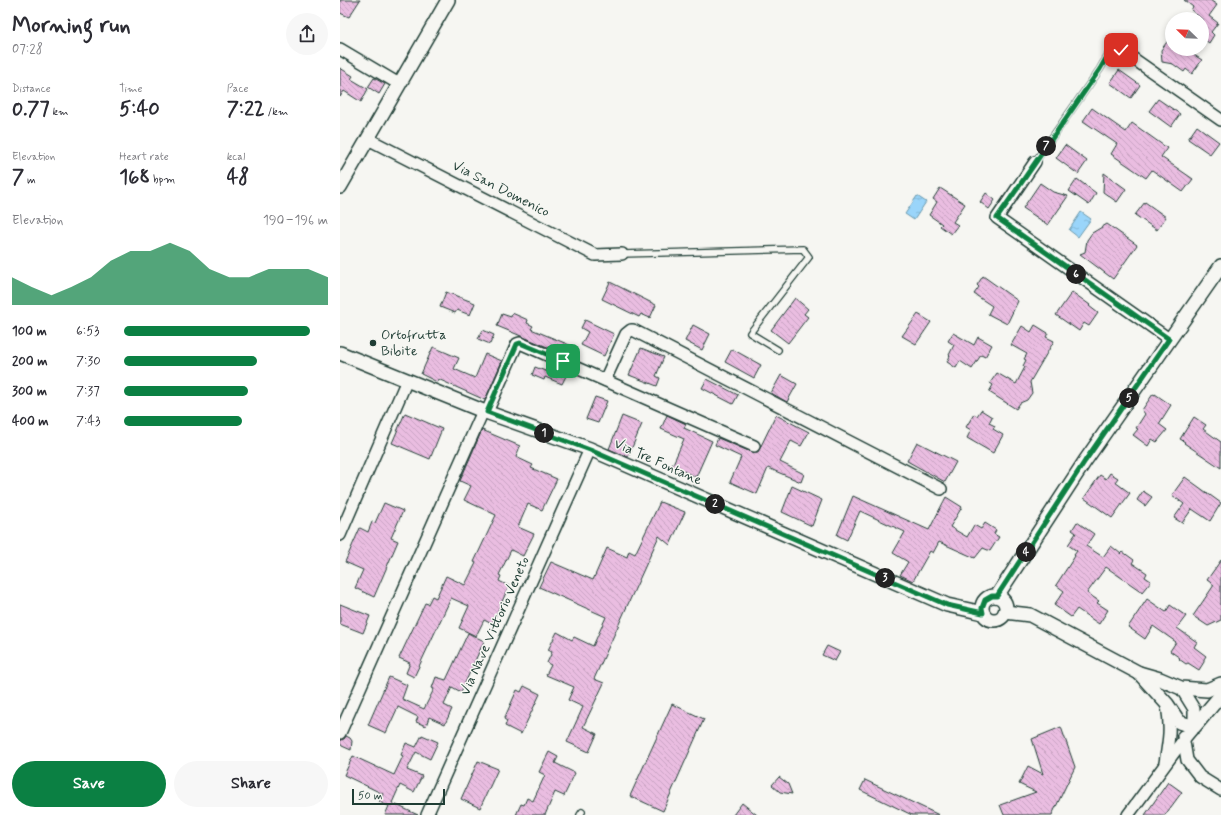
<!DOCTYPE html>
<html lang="en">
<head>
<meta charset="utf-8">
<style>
	body { margin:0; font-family:Mynerve,sans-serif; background:#f7f7f7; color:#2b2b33; height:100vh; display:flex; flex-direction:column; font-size:15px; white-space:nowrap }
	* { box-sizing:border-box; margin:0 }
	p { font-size:13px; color:#7c7c81 }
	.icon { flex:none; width:22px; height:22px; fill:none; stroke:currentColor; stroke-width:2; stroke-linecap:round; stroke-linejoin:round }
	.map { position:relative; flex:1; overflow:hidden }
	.panel { display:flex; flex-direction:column; background:#fff; width:340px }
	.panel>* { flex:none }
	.needle { width:26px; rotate:293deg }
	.fabs { position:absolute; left:825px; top:12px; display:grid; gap:8px }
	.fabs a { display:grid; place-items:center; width:44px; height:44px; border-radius:50%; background:#fff; box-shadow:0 2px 6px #0003; font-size:20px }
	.scale { position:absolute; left:12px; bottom:10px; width:93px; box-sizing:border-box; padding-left:4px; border:2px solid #1f3d34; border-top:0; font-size:11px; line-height:14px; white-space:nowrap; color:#1f3d34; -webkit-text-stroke:3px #f6f6f2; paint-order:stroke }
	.pin { position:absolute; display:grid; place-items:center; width:34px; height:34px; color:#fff; margin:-17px; border-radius:8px; box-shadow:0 2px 6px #0006 }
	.km { position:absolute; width:20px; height:20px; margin:-10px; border-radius:50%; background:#222; color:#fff; font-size:11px; line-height:20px; text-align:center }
	.round { display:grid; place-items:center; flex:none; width:42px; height:42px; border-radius:21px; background:#f7f7f7 }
	.overview { display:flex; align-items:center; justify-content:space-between; height:68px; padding:0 12px }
	h1 { font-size:22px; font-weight:800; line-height:30px }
	.figures { display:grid; grid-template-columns:repeat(3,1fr); gap:6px; height:68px; padding:4px 12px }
	.figures div { display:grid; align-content:center }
	.figures b { font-size:20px; font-weight:800 }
	.figures small { font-size:11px; font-weight:400 }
	.figures p { font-size:11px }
	.chart { height:112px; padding:8px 12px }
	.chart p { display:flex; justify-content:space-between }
	.chart svg { width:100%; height:72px; margin-top:4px; fill:#0b8043; opacity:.7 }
	.primary-button { display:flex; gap:8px; margin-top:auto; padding:8px 12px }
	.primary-button a { flex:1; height:46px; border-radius:24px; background:#0b8043; color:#fff; font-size:16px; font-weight:800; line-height:46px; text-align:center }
	.primary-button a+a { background:#f7f7f7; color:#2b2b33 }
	ul { padding:0 12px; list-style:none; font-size:13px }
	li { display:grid; grid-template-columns:64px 48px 1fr; align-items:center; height:30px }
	li i { height:10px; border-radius:5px; background:#0b8043 }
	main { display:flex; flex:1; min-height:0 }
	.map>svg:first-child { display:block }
</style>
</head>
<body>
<main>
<section class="panel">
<div class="overview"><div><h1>Morning run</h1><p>07:28</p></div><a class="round"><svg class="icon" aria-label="share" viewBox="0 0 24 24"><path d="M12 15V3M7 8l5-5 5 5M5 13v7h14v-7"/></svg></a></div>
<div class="figures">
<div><p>Distance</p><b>0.77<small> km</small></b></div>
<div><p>Time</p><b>5:40</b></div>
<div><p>Pace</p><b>7:22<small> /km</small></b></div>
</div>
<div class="figures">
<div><p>Elevation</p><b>7<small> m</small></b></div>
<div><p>Heart rate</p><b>168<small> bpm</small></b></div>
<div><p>kcal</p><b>48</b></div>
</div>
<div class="chart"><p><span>Elevation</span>190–196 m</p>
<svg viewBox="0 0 160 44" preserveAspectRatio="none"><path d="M0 44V27L10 33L20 38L30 33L40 27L50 17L60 11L70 11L80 6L90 11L100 22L110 27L120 27L130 22L140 22L150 22L160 27V44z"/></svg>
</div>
<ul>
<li><b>100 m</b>6:53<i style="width:91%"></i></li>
<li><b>200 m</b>7:30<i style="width:65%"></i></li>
<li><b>300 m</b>7:37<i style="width:61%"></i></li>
<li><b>400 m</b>7:43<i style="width:58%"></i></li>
</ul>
<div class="primary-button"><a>Save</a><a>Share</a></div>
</section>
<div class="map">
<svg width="881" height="815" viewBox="0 0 881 815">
	<defs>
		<pattern id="water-ripples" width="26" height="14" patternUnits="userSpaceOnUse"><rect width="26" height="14" fill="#9ad5fa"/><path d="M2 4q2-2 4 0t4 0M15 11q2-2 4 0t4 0" fill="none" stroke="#84b8d7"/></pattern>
		<pattern id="building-back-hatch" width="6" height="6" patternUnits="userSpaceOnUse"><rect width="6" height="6" fill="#eabde1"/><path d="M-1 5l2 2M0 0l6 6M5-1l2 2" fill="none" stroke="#c8a3c2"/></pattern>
	</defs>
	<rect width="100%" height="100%" fill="#f6f6f2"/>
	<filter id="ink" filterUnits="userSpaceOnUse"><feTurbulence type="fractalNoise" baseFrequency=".025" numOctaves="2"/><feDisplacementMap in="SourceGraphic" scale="8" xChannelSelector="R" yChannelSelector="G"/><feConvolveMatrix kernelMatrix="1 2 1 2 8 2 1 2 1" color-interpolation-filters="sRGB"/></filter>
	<g filter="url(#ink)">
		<g fill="url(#water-ripples)" stroke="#6998ab">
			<polygon points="577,196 586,202 574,220 565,214"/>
			<polygon points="741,212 751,219 738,237 729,230"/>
		</g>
		<g fill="url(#building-back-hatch)" stroke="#1f3d34">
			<polygon points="0,0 20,0 9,17 0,13"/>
			<polygon points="844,0 870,0 877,5 869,16 878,23 871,32 874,35 869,43 865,40 862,45 862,19 851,10 853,7"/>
			<polygon points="832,35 832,49 858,49 854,55 862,60 852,74 846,69 844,72 833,64 822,62 821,50"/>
			<polygon points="0,68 13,76 11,79 28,89 21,102 4,91 0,97"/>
			<polygon points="779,70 800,85 791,98 770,83"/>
			<polygon points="34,78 45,84 39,94 28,87"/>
			<polygon points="818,99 840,114 831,127 809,111"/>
			<polygon points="752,108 786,132 792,123 827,148 821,157 853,179 843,192 812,170 806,178 771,154 777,144 743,121"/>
			<polygon points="857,126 879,142 870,154 848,139"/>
			<polygon points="725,145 747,161 738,174 716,158"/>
			<polygon points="764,173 786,189 777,202 763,192"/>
			<polygon points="737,179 756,193 749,205 729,191"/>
			<polygon points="700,183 713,192 728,196 708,225 683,208"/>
			<polygon points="600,188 625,204 613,222 618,225 611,234 600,226 602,224 589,215 597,202 593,199"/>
			<polygon points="646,193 655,200 649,209 640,202"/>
			<polygon points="805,202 826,217 817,230 795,215"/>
			<polygon points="767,224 797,245 773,279 740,254 745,252 747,240 752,233"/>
			<polygon points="643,276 678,301 667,324 648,314 652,306 634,294 639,287 637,285"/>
			<polygon points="270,282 316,305 310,318 301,314 299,317 262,299"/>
			<polygon points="106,292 135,303 130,315 117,310 115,313 100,307"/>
			<polygon points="732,292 750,305 749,306 758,313 749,326 744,323 739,331 716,315"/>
			<polygon points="455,298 468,309 464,314 468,317 448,343 431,330"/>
			<polygon points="172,313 188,320 187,323 193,326 191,329 232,346 228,356 217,352 217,351 157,326 162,314 171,317"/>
			<polygon points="578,314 591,322 576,344 562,336"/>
			<polygon points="245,320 274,334 264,356 241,345 248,332 241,328"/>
			<polygon points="353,325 370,334 362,350 345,341"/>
			<polygon points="695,325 708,333 706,337 714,341 690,382 692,393 687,400 680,403 676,409 649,392 653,385 650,383 657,373 676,384 685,367 683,366 686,360 684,359 687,354 671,345 682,326 691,332"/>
			<polygon points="143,330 154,335 150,344 138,339"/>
			<polygon points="613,333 634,345 638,337 652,345 645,357 641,355 632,369 620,361 616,368 607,362 610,356 609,355 614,345 608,341"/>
			<polygon points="93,347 119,358 114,369 135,378 145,354 162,361 145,400 98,379 97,382 81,374"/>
			<polygon points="301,348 324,357 316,376 320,378 317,386 289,375"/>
			<polygon points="392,349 421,365 414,378 385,362"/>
			<polygon points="211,364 228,372 222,384 205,377 204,380 192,375 195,367 208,372"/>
			<polygon points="441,375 457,384 447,402 431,393"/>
			<polygon points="367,379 398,395 393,404 362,388"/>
			<polygon points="813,394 815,395 815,394 831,405 819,424 827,430 817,442 812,439 808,446 793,435 798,429 796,428 805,414 802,410"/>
			<polygon points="255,397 267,401 258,423 246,419"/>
			<polygon points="641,410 652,417 649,423 655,426 653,429 663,435 653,453 627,438 631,430 626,427 634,414 637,416"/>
			<polygon points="65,413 102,429 90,459 52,443"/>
			<polygon points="327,415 346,424 344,428 372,441 356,477 332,466 344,439 321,429"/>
			<polygon points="436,415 469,432 461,446 451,441 440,462 464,474 461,482 428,468 417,494 390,482 401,457 375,445 378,438 411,452 418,452"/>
			<polygon points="282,416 302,424 288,457 269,449"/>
			<polygon points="854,417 866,425 863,429 881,442 881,468 844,443 845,442 840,439"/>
			<polygon points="142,430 180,446 176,457 193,465 191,468 217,479 202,510 188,504 178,527 194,534 183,556 171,550 159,575 161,576 159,581 169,586 152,624 144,620 136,636 119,628 129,606 111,598 74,677 66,673 70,663 59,658 85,603 88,604 92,596 96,598 106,576 125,585 136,563 134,562 156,515 124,500 131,486 120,481"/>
			<polygon points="577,442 616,462 605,482 567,461"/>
			<polygon points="770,473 778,478 775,482 790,493 772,518 744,498 760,475 766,479"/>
			<polygon points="845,477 881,503 870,521 852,509 842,523 834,518 844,504 832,495"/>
			<polygon points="452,486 482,500 472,526 442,512"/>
			<polygon points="803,491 812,497 805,506 797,500"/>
			<polygon points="513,496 589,530 606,497 622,507 610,527 627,537 634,525 641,529 645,523 656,530 654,534 659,537 650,551 643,548 635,558 599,542 593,553 590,551 573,581 560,575 568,562 553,553 565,532 520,511 507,540 497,535"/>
			<polygon points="320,502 345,512 330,545 319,536 254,679 264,683 243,727 257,734 249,752 227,742 243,707 228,700 234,687 206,675 211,665 207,663 212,652 208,650 217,632 232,640 234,637 253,646 266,617 199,587 211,562 253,580 267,548 287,557 289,551 295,554"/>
			<polygon points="44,503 63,511 51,538 58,541 34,597 15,588 23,570 5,562 20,528 28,532 32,522 35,523"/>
			<polygon points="737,522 754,534 746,546 763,557 771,546 781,554 783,552 794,560 792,563 807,573 805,577 811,581 802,592 766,567 747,593 759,601 757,603 768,610 759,624 737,609 731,617 714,605 724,591 716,585 735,556 734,555 737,551 728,545 736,533 732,530"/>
			<polygon points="881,560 881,620 868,626 853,616 874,585 867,580"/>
			<polygon points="807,599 826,612 830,605 846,616 837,628 857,642 854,647 866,656 864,659 864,662 859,670 848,663 846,664 839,659 840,658 830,651 836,642 813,626 805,639 788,627"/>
			<polygon points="0,604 30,616 23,633 0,624"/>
			<polygon points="128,633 144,641 121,692 112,687 104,705 112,709 105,724 89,717 86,726 76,722 78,717 58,707 46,733 28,725 49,677 67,685 62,699 84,709 94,689 92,688 96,677 106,680"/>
			<polygon points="487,646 500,652 495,661 482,655"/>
			<polygon points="184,686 200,694 181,734 165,726 167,721 164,719 177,690 181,692"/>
			<polygon points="332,704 364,719 323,811 290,796"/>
			<polygon points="721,727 735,767 712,815 664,815 660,805 696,792 679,784 688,766 703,774 692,739"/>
			<polygon points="82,735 98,742 90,759 76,752 67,770 82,776 74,792 60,785 52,803 78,815 45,815 49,806 39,802 43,794 4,775 13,756 54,775 63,756 61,755 66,743 76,747"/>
			<polygon points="6,736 10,738 12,741 11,750 2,746 0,743 0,740 4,739"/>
			<polygon points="209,752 218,757 215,763 235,773 224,796 215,792 205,815 176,815 181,804 184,805 187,798 193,801 205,775 199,772"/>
			<polygon points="138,761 158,769 140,808 121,799"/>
			<polygon points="439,777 448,784 452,794 440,792 432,785"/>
			<polygon points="525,780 599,815 572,815 520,790"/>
			<polygon points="828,782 842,792 825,815 805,815"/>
			<polygon points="402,803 417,815 393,815"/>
		</g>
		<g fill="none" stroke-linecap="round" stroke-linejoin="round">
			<g stroke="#1f3d34" stroke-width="8">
				<g id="service">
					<polyline points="695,162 760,69 768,55 781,50"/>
					<polyline points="282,254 463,249 469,257 410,333 438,350"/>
					<polyline points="240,815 242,812"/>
				</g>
			</g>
			<g stroke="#1f3d34" stroke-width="14">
				<g id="minor">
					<polyline points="0,49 59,84"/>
					<polyline points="781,50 881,120"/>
					<polyline points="28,139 255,255 282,254"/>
					<polyline points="695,162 657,218 829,339"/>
					<polyline points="265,380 286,334 291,330 293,330 601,489"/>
					<polyline points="147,412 177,344 180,343 414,446"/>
					<polyline points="0,535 67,380"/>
					<polyline points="0,733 143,411"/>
					<polyline points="843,736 847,760 860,777 881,790"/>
					<path d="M825,763C829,739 831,729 827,705"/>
					<polyline points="87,815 250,449"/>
					<polyline points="788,815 844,739 854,727 854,709 841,688"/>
				</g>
			</g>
			<g stroke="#1f3d34" stroke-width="16">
				<g id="tertiary">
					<polyline points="0,187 108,0"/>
					<polyline points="0,353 143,411 250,449 607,605 643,613"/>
					<polyline points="657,596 745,461 881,266"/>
					<circle cx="654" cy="608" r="12"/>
					<polyline points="665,612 690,615 799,673 820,679 841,688 867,690 881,684"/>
					<polyline points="799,673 827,704 839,722 854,727 881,695"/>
				</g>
			</g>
			<use href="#service" stroke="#f6f6f2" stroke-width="5.5"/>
			<use href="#minor" stroke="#f6f6f2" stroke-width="11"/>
			<use href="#tertiary" stroke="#f6f6f2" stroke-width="13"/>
		</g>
	</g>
	<g fill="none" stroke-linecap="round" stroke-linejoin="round" filter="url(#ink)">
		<g stroke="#fff" stroke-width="8">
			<polyline id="route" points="223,361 180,343 177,344 147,412 250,450 607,605 643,613 642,608 645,600 652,596 657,596 745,461 829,339 657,218 760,69 768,55 781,50"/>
		</g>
		<use href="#route" stroke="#0b8043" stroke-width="5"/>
	</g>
	<circle fill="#1f3d34" stroke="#f6f6f2" stroke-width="1.5" cx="33" cy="343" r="4"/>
	<g text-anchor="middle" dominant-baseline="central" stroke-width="3" stroke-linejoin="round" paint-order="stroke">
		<g font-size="14" fill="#1f3d34" stroke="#f6f6f2">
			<text transform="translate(161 189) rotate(27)">Via San Domenico</text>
			<text transform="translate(318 462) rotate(24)">Via Tre Fontane</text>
			<text transform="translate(155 626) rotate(-66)">Via Nave Vittorio Veneto</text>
		</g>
		<g font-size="14" fill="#1f3d34" stroke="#f6f6f2" text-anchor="start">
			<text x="41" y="335">Ortofrutta<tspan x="41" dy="16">Bibite</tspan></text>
		</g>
	</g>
</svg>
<div class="fabs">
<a><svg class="needle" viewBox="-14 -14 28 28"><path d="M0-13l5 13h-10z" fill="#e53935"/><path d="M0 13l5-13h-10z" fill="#7c7c81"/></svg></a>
</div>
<div class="scale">50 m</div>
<div class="pin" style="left:223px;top:361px;background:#1e9e55"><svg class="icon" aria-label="arrive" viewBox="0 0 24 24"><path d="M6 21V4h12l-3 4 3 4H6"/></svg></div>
<div class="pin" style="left:781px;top:50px;background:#d93025"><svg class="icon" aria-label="check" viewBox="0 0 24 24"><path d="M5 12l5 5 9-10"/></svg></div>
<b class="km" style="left:204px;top:433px">1</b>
<b class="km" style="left:375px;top:504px">2</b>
<b class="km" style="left:545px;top:578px">3</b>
<b class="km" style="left:686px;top:552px">4</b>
<b class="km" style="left:789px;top:398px">5</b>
<b class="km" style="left:736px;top:274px">6</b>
<b class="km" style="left:706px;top:146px">7</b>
</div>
</main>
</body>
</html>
